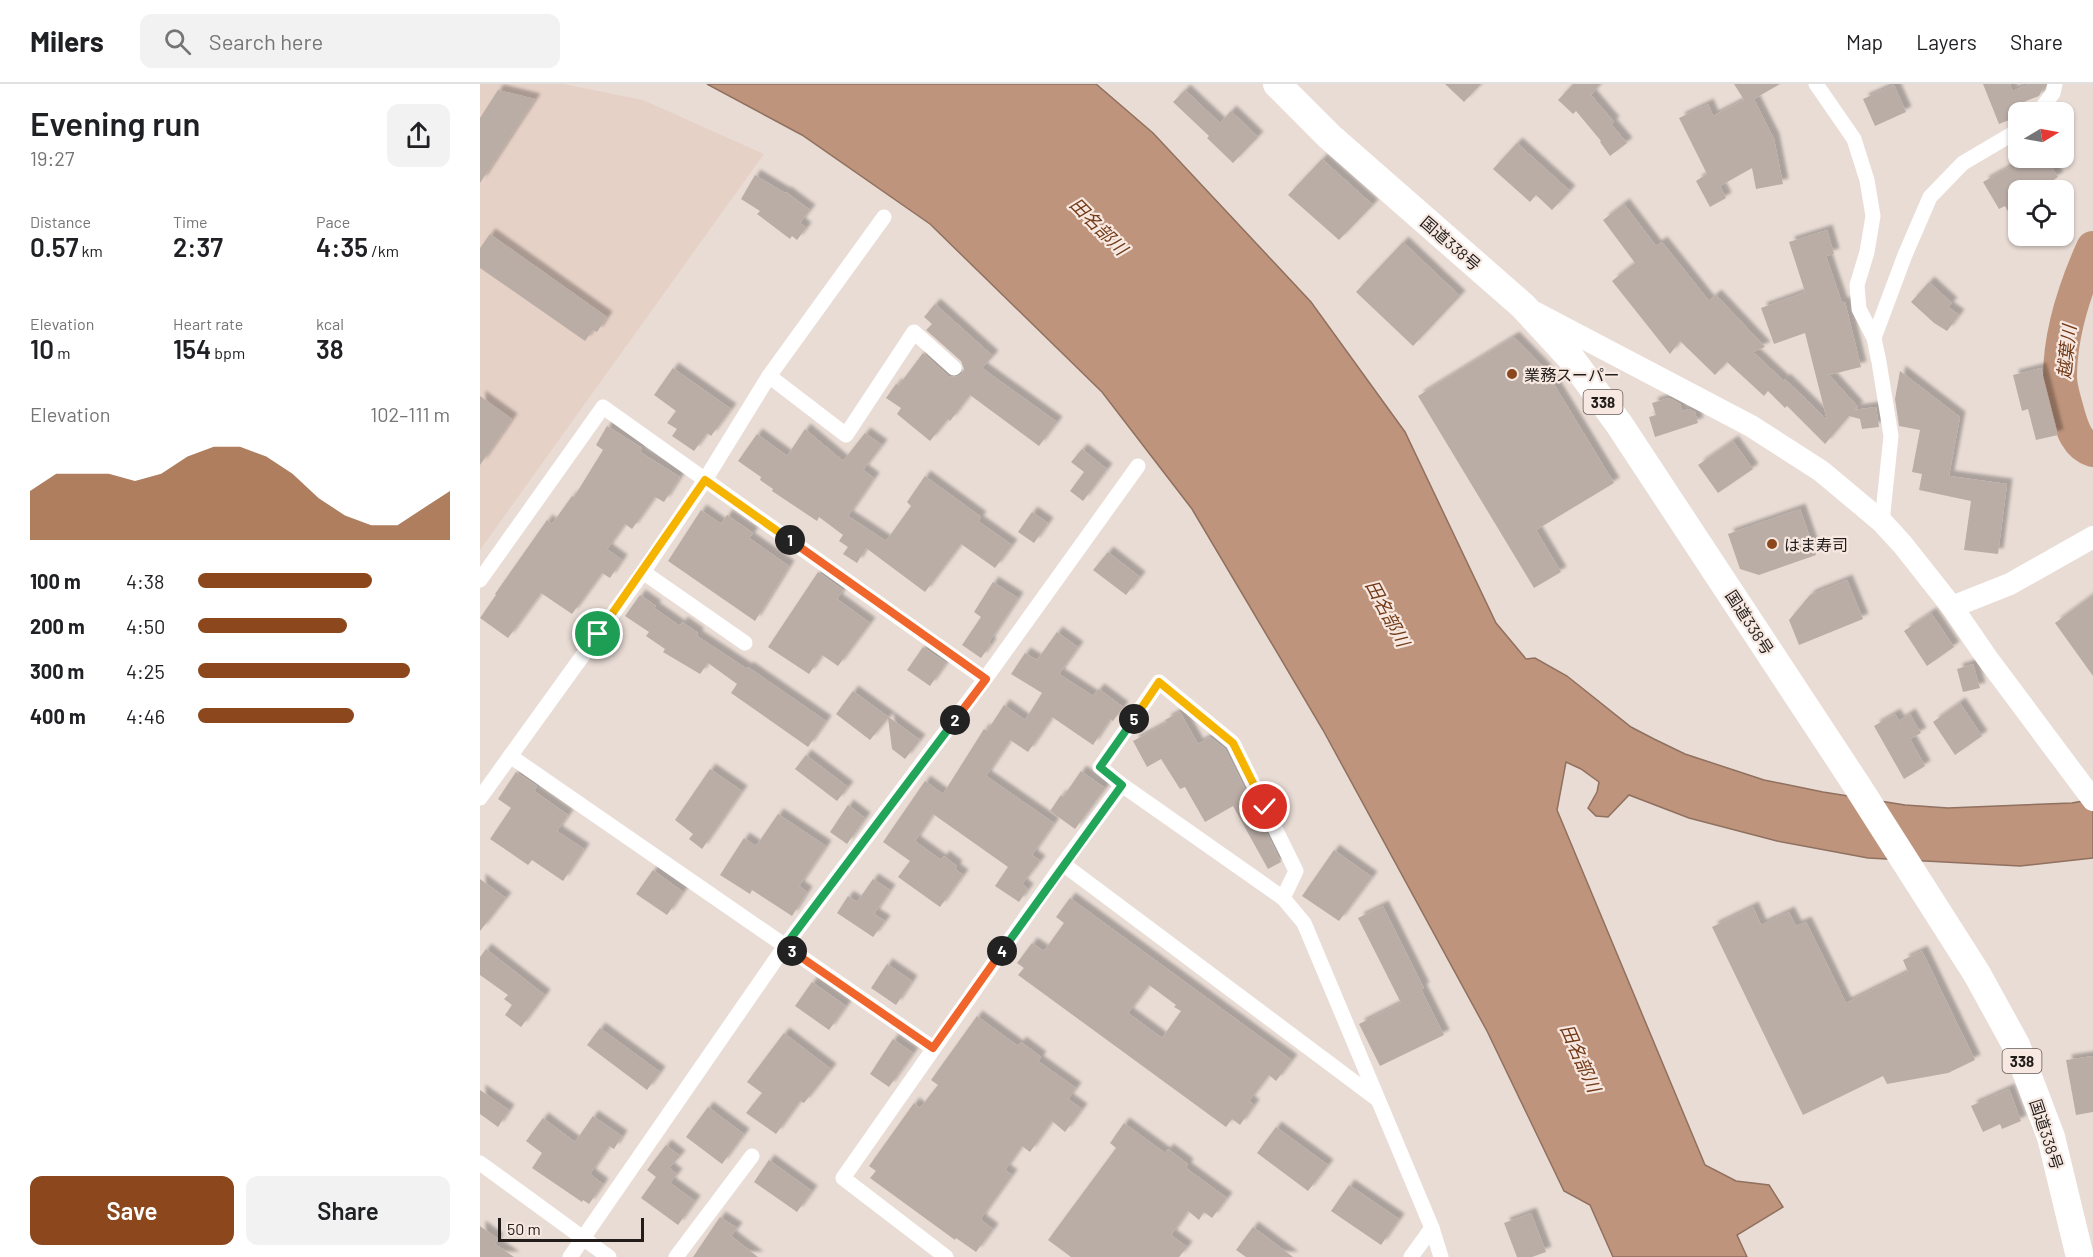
<!DOCTYPE html>
<html lang="en">
<head>
<meta charset="utf-8">
<style>
	body { margin:0; font-family:Barlow,"Noto Sans JP",sans-serif; background:#f2f2f2; color:#202124; height:100vh; display:flex; flex-direction:column; font-size:22px; white-space:nowrap }
	* { box-sizing:border-box; margin:0 }
	p { font-size:20px; color:#757577 }
	.icon { flex:none; width:33px; height:33px; fill:none; stroke:currentColor; stroke-width:2; stroke-linecap:round; stroke-linejoin:round }
	.map { position:relative; flex:1; overflow:hidden }
	.details { display:flex; flex-direction:column; background:#fff; width:480px }
	.details>* { flex:none }
	.needle { width:39px; rotate:80deg }
	.tools { position:absolute; left:1528px; top:18px; display:grid; gap:12px }
	.tools a { display:grid; place-items:center; width:66px; height:66px; border-radius:12px; background:#fff; box-shadow:0 2px 4px #0004; font-size:30px }
	.scale { position:absolute; left:18px; bottom:15px; width:146px; box-sizing:border-box; padding-left:6px; border:3px solid #221d1a; border-top:0; font-size:16px; line-height:21px; white-space:nowrap; color:#221d1a; -webkit-text-stroke:4px #f7e9e2; paint-order:stroke }
	.pin { position:absolute; display:grid; place-items:center; width:51px; height:51px; color:#fff; margin:-26px; border:3px solid #fff; border-radius:50%; box-shadow:0 2px 6px #0007 }
	.km { position:absolute; width:30px; height:30px; margin:-15px; border-radius:50%; background:#222; color:#fff; font-size:16px; line-height:30px; text-align:center }
	.round { display:grid; place-items:center; flex:none; width:63px; height:63px; border-radius:12px; background:#f2f2f2 }
	.head { display:flex; align-items:center; justify-content:space-between; height:102px; padding:0 30px }
	h1 { font-size:33px; font-weight:600; line-height:45px }
	.metrics { display:grid; grid-template-columns:repeat(3,1fr); gap:9px; height:102px; padding:6px 30px }
	.metrics div { display:grid; align-content:center }
	.metrics b { font-size:26px; font-weight:600 }
	.metrics small { font-size:16px; font-weight:400 }
	.metrics p { font-size:16px }
	.chart { height:168px; padding:12px 30px }
	.chart p { display:flex; justify-content:space-between }
	.chart svg { width:100%; height:108px; margin-top:6px; fill:#8c481c; opacity:.7 }
	.cta { display:flex; gap:12px; margin-top:auto; padding:12px 30px }
	.cta a { flex:1; height:69px; border-radius:12px; background:#8c481c; color:#fff; font-size:24px; font-weight:600; line-height:69px; text-align:center }
	.cta a+a { background:#f2f2f2; color:#202124 }
	ul { padding:0 30px; list-style:none; font-size:20px }
	li { display:grid; grid-template-columns:96px 72px 1fr; align-items:center; height:45px }
	li i { height:15px; border-radius:8px; background:#8c481c }
	header { display:flex; align-items:center; gap:36px; box-sizing:border-box; height:84px; padding:0 30px; background:#fff; border-bottom:2px solid #e0e0e0 }
	header strong { font-size:28px }
	nav { display:flex; gap:33px; margin-inline-start:auto; font-size:21px }
	.search { width:420px; height:54px; background:#f2f2f2; display:flex; align-items:center; gap:15px; box-sizing:border-box; padding:0 21px; border-radius:12px; color:#757577; font-size:22px }
	main { display:flex; flex:1; min-height:0 }
	.map>svg:first-child { display:block }
</style>
</head>
<body>
<header>
<strong>Milers</strong>
<div class="search"><svg class="icon" aria-label="search" viewBox="0 0 24 24"><circle cx="10" cy="10" r="6"/><path d="M15 15l6 6"/></svg>Search here</div>
<nav><a>Map</a><a>Layers</a><a>Share</a></nav>
</header>
<main>
<section class="details">
<div class="head"><div><h1>Evening run</h1><p>19:27</p></div><a class="round"><svg class="icon" aria-label="share" viewBox="0 0 24 24"><path d="M12 15V3M7 8l5-5 5 5M5 13v7h14v-7"/></svg></a></div>
<div class="metrics">
<div><p>Distance</p><b>0.57<small> km</small></b></div>
<div><p>Time</p><b>2:37</b></div>
<div><p>Pace</p><b>4:35<small> /km</small></b></div>
</div>
<div class="metrics">
<div><p>Elevation</p><b>10<small> m</small></b></div>
<div><p>Heart rate</p><b>154<small> bpm</small></b></div>
<div><p>kcal</p><b>38</b></div>
</div>
<div class="chart"><p><span>Elevation</span>102–111 m</p>
<svg viewBox="0 0 160 44" preserveAspectRatio="none"><path d="M0 44V24L10 17L20 17L30 17L40 20L50 17L60 10L70 6L80 6L90 10L100 17L110 27L120 34L130 38L140 38L150 31L160 24V44z"/></svg>
</div>
<ul>
<li><b>100 m</b>4:38<i style="width:69%"></i></li>
<li><b>200 m</b>4:50<i style="width:59%"></i></li>
<li><b>300 m</b>4:25<i style="width:84%"></i></li>
<li><b>400 m</b>4:46<i style="width:62%"></i></li>
</ul>
<div class="cta"><a>Save</a><a>Share</a></div>
</section>
<div class="map">
<svg width="1613" height="1173" viewBox="0 0 1613 1173">
	<defs>
		<filter id="shadow"><feDropShadow dx="5.5" dy="-5.5" stdDeviation="1.5" flood-color="#0004"/></filter>
	</defs>
	<rect width="100%" height="100%" fill="#e9dcd5"/>
	<polygon fill="#e6d1c6" points="0,0 84,0 163,16 284,70 0,466"/>
	<polygon fill="#bf947c" stroke="#90705f" stroke-width="1.5" points="227,0 616,0 673,49 831,218 925,348 1016,539 1046,575 1055,574 1087,592 1151,643 1174,655 1205,670 1284,696 1343,708 1425,721 1468,724 1592,719 1613,715 1613,774 1540,782 1388,774 1297,757 1209,734 1149,711 1128,733 1116,732 1108,724 1117,708 1119,698 1101,685 1086,678 1077,726 1225,1081 1256,1097 1289,1101 1303,1123 1257,1151 1267,1173 1133,1173 1110,1121 1084,1107 1007,947 843,646 712,425 622,308 450,140 322,51"/>
	<g fill="none" stroke-linecap="round" stroke-linejoin="round">
		<path stroke="#bf947c" stroke-width="34" d="M1613,164C1595,204 1580,249 1580,293C1580,305 1585,318 1588,330C1592,344 1597,361 1613,366"/>
	</g>
	<g fill="#baada6" fill-rule="evenodd" filter="url(#shadow)">
		<polygon points="965,0 1001,0 984,18"/>
		<polygon points="1093,0 1120,0 1111,11 1134,38 1131,40 1147,59 1130,72 1120,58 1121,57 1096,27 1093,30 1078,16"/>
		<polygon points="1254,0 1300,0 1274,15 1294,55 1303,100 1276,105 1272,84 1240,102 1246,114 1230,123 1216,97 1227,90 1199,34 1228,20 1233,32 1264,16"/>
		<polygon points="1503,0 1530,0 1532,7 1550,0 1565,0 1559,12 1538,20 1541,28 1539,28 1539,32 1519,40"/>
		<polygon points="1414,1 1426,28 1395,42 1383,15"/>
		<polygon points="18,6 55,15 0,99 0,34"/>
		<polygon points="705,6 740,39 751,27 778,53 753,79 727,54 729,52 693,18"/>
		<polygon points="1037,59 1090,107 1072,126 1056,111 1050,118 1013,85"/>
		<polygon points="1546,74 1565,74 1578,93 1558,106 1539,106 1539,147 1525,122 1519,125 1503,98"/>
		<polygon points="842,75 893,121 859,156 808,111"/>
		<polygon points="275,91 305,109 306,108 330,126 320,139 326,144 317,156 312,152 310,155 277,130 280,127 261,115"/>
		<polygon points="1144,120 1176,162 1182,158 1229,217 1236,211 1285,263 1273,268 1304,297 1305,295 1347,336 1325,249 1294,260 1281,224 1325,208 1309,158 1347,146 1354,170 1346,172 1362,219 1365,218 1381,283 1349,291 1378,323 1374,326 1396,323 1399,343 1382,345 1380,335 1369,332 1345,360 1307,322 1305,324 1288,307 1284,312 1247,278 1235,291 1200,257 1190,270 1132,197 1155,179 1123,136"/>
		<polygon points="10,150 127,233 117,248 113,246 105,257 0,184 0,164"/>
		<polygon points="923,158 980,212 933,262 876,208"/>
		<polygon points="1449,198 1472,219 1468,223 1479,231 1467,247 1454,239 1431,218"/>
		<polygon points="455,220 513,272 502,284 577,338 559,362 490,311 470,337 468,335 450,357 417,330 421,324 406,314 416,300 419,301 443,269 468,292 476,293 482,290 484,285 481,277 446,246 452,240 444,233"/>
		<polygon points="1034,253 1064,284 1134,399 1056,446 1081,488 1054,504 938,312"/>
		<polygon points="193,284 251,325 231,352 227,349 214,367 192,352 197,345 187,339 196,327 174,311"/>
		<polygon points="1561,284 1578,351 1556,356 1548,325 1542,327 1533,291"/>
		<polygon points="1420,287 1480,333 1469,392 1527,400 1518,470 1484,466 1491,417 1439,406 1442,390 1432,388 1440,346 1419,342 1415,315"/>
		<polygon points="0,312 32,335 0,381"/>
		<polygon points="1189,314 1200,320 1202,327 1209,325 1215,328 1218,339 1175,353 1169,333 1176,331 1172,319"/>
		<polygon points="127,342 162,364 160,368 200,393 184,418 175,413 152,445 145,440 127,465 142,476 130,494 122,489 92,530 61,509 28,554 0,534 16,511 15,510 67,436 72,440 92,412 94,413 123,366 116,361"/>
		<polygon points="325,345 363,377 385,349 402,361 383,386 394,394 368,432 406,457 431,422 427,418 445,392 501,433 498,437 532,461 515,484 481,460 445,508 386,464 377,479 363,470 368,463 359,457 363,451 339,433 337,437 292,407 293,405 280,396 281,393 258,377 277,350 307,372"/>
		<polygon points="1253,357 1273,385 1238,409 1218,381"/>
		<polygon points="602,365 627,385 603,417 590,407 604,388 591,378"/>
		<polygon points="1320,425 1336,471 1279,491 1260,485 1248,450"/>
		<polygon points="221,426 241,440 247,431 273,449 269,454 309,482 275,537 188,477"/>
		<polygon points="552,428 568,439 554,459 538,448"/>
		<polygon points="628,468 660,493 646,511 613,486"/>
		<polygon points="338,488 363,506 357,515 390,539 358,582 342,571 329,590 288,563"/>
		<polygon points="1367,496 1383,535 1319,561 1309,536 1330,511"/>
		<polygon points="513,498 538,514 509,558 511,560 501,574 482,561 501,533 494,528"/>
		<polygon points="160,511 176,522 174,524 200,542 202,538 218,549 217,552 267,585 268,583 346,637 328,663 251,609 257,600 228,579 220,590 183,568 185,565 166,552 169,548 145,532"/>
		<polygon points="1613,511 1613,592 1575,539"/>
		<polygon points="1451,529 1474,563 1447,582 1424,547"/>
		<polygon points="577,548 598,563 579,590 613,612 619,605 643,623 633,637 630,635 613,661 572,633 548,668 530,656 506,692 574,739 552,771 560,777 542,800 548,805 539,818 515,802 528,783 453,730 435,757 461,776 464,772 477,782 475,785 483,791 460,823 418,793 430,777 403,758 445,697 463,710 504,645 507,647 524,621 545,636 562,609 531,590 545,569 557,576"/>
		<polygon points="443,563 466,579 450,602 427,586"/>
		<polygon points="1493,580 1500,604 1483,608 1477,585"/>
		<polygon points="373,607 440,656 425,675 412,665 408,634 390,656 356,630"/>
		<polygon points="1480,619 1502,652 1475,671 1453,638"/>
		<polygon points="700,628 718,660 730,653 745,665 801,778 788,785 753,722 725,738 705,703 700,705 681,675 667,683 653,657 687,639 685,636"/>
		<polygon points="1415,630 1419,637 1430,630 1441,649 1430,655 1445,682 1424,695 1394,642"/>
		<polygon points="326,671 368,703 357,717 315,685"/>
		<polygon points="230,685 262,707 222,765 209,755 213,750 195,736"/>
		<polygon points="601,687 625,704 595,745 570,727 581,711 583,713"/>
		<polygon points="36,688 57,702 54,707 88,731 77,747 104,765 83,797 52,776 48,781 10,755 31,724 18,715"/>
		<polygon points="368,721 385,734 367,760 350,748"/>
		<polygon points="298,730 346,762 319,802 327,808 312,832 272,806 270,810 240,791 264,754 276,762"/>
		<polygon points="854,766 892,793 859,837 822,812"/>
		<polygon points="173,786 203,808 187,831 156,810"/>
		<polygon points="0,795 26,814 0,847"/>
		<polygon points="393,795 410,806 394,830 405,837 393,853 357,829 368,812 377,818"/>
		<path d="M590,814L812,976L796,997L789,991L769,1017L774,1021L760,1041L752,1035L746,1043L538,891L544,884L537,879L552,859L564,867L584,839L576,833ZM669,901L696,921L694,923L701,927L682,954L648,929Z"/>
		<polygon points="903,822 944,904 941,905 964,951 900,982 879,940 921,919 878,834"/>
		<polygon points="1273,823 1281,841 1309,828 1316,842 1326,838 1366,919 1428,888 1423,876 1442,867 1495,976 1468,989 1407,1000 1403,992 1323,1031 1232,843"/>
		<polygon points="6,865 65,911 41,943 25,931 32,921 24,915 28,911 0,891 0,873"/>
		<polygon points="407,880 432,897 416,921 391,904"/>
		<polygon points="332,898 366,922 349,946 315,922"/>
		<polygon points="497,932 538,962 541,958 561,973 558,977 596,1004 588,1015 602,1025 585,1048 572,1037 550,1068 542,1062 525,1086 532,1091 502,1133 501,1136 513,1145 496,1168 476,1154 475,1156 390,1094 396,1087 389,1082 434,1019 440,1024 458,1001 451,996"/>
		<polygon points="120,944 180,988 167,1006 107,961"/>
		<polygon points="304,949 351,985 324,1019 320,1017 296,1050 266,1029 282,1009 267,998"/>
		<polygon points="413,955 433,969 409,1003 390,990"/>
		<polygon points="1613,972 1613,1028 1596,1031 1586,976"/>
		<polygon points="1529,1005 1541,1037 1522,1045 1520,1040 1503,1048 1491,1022"/>
		<polygon points="0,1006 29,1026 18,1043 0,1030"/>
		<polygon points="228,1023 264,1050 242,1080 206,1053"/>
		<polygon points="113,1032 142,1052 134,1065 129,1062 110,1090 123,1100 109,1120 103,1116 102,1118 52,1084 62,1069 46,1057 63,1034 95,1058"/>
		<polygon points="644,1039 685,1069 688,1065 708,1080 706,1084 747,1114 732,1134 724,1128 719,1136 708,1127 691,1151 707,1163 699,1173 591,1173 568,1156 636,1064 630,1059"/>
		<polygon points="796,1043 848,1081 828,1107 777,1069"/>
		<polygon points="186,1061 200,1072 189,1084 197,1090 190,1099 215,1117 198,1141 161,1114 176,1093 167,1086"/>
		<polygon points="289,1076 332,1107 317,1128 274,1098"/>
		<polygon points="869,1101 919,1135 901,1161 851,1127"/>
		<polygon points="1051,1129 1066,1168 1052,1173 1037,1173 1024,1139"/>
		<polygon points="240,1133 257,1144 251,1152 278,1173 213,1173"/>
		<polygon points="0,1142 18,1155 15,1160 34,1173 0,1173"/>
		<polygon points="773,1143 813,1173 766,1173 756,1166"/>
	</g>
	<g fill="none" stroke-linecap="round" stroke-linejoin="round">
		<g stroke="#fff" stroke-width="15">
			<polyline points="1336,0 1374,55 1387,96 1393,132 1387,168 1377,201 1379,225 1394,254 1399,278 1411,352 1402,438"/>
			<polyline points="1559,28 1573,9 1575,0"/>
			<polyline points="1394,254 1425,171 1450,113 1483,79 1539,46"/>
			<polyline points="289,292 366,351 434,248 474,284"/>
			<polyline points="163,488 265,559"/>
			<polyline points="0,496 123,323 505,595"/>
			<polyline points="30,672 453,964"/>
			<polyline points="642,701 620,683 679,598 753,659 816,787 803,814"/>
			<polyline points="0,714 163,488 225,396 289,292 404,133"/>
			<polyline points="583,780 897,1015"/>
			<polyline points="0,1079 129,1173"/>
			<polyline points="90,1173 305,862 505,595 658,382"/>
			<polyline points="196,1173 272,1072"/>
			<polyline points="466,1173 363,1094 583,780 642,701 803,814 824,839 952,1144 961,1173"/>
			<polyline points="931,1173 952,1144"/>
		</g>
		<g stroke="#fff" stroke-width="22">
			<polyline points="1054,228 1271,342 1341,387 1402,438 1423,461 1472,523 1507,574 1613,716"/>
			<polyline points="1472,523 1530,500 1613,453"/>
		</g>
		<polyline stroke="#fff" stroke-width="28" points="797,0 850,53 1043,222 1090,273 1139,340 1376,700 1497,890 1536,961 1571,1053 1600,1173"/>
	</g>
	<g fill="none" stroke-linecap="round" stroke-linejoin="round">
		<g stroke="#fff" stroke-width="12">
			<polyline id="split-1" points="118,550 225,396 310,456"/>
		</g>
		<g stroke="#fff" stroke-width="12">
			<polyline id="split-2" points="310,456 506,595 475,636"/>
		</g>
		<g stroke="#fff" stroke-width="12">
			<polyline id="split-3" points="312,867 305,862 475,636"/>
		</g>
		<g stroke="#fff" stroke-width="12">
			<polyline id="split-4" points="312,867 453,964 522,867"/>
		</g>
		<g stroke="#fff" stroke-width="12">
			<polyline id="split-5" points="522,867 642,701 620,683 654,635"/>
		</g>
		<g stroke="#fff" stroke-width="12">
			<polyline id="split-6" points="654,635 679,598 753,659 785,723"/>
		</g>
		<use href="#split-1" stroke="#f5b400" stroke-width="8"/>
		<use href="#split-2" stroke="#f0652b" stroke-width="8"/>
		<use href="#split-3" stroke="#22a559" stroke-width="8"/>
		<use href="#split-4" stroke="#f0652b" stroke-width="8"/>
		<use href="#split-5" stroke="#22a559" stroke-width="8"/>
		<use href="#split-6" stroke="#f5b400" stroke-width="8"/>
	</g>
	<g fill="#8c481c" stroke="#f7e9e2" stroke-width="2">
		<circle cx="1032" cy="290" r="6"/>
		<circle cx="1292" cy="460" r="6"/>
	</g>
	<g text-anchor="middle" dominant-baseline="central" stroke-width="4.5" stroke-linejoin="round" paint-order="stroke">
		<g fill="#f7e9e2" stroke="#625a56" stroke-width="1.5">
			<rect x="1103.5" y="306" width="39" height="24" rx="4.5"/>
			<rect x="1522.5" y="965" width="39" height="24" rx="4.5"/>
		</g>
		<g font-size="15" font-weight="bold" fill="#221d1a">
			<text x="1123" y="318">338</text>
			<text x="1542" y="977">338</text>
		</g>
		<g font-size="16" fill="#221d1a" stroke="#f7e9e2">
			<text transform="translate(971 159) rotate(41)">国道338号</text>
			<text transform="translate(1270 538) rotate(57)">国道338号</text>
			<text transform="translate(1567 1050) rotate(72)">国道338号</text>
		</g>
		<g font-size="16" fill="#221d1a" stroke="#f7e9e2" text-anchor="start">
			<text x="1044" y="290">業務スーパー</text>
			<text x="1304" y="460">はま寿司</text>
		</g>
		<g font-size="18" font-style="italic" fill="#723a17" stroke="#f7e9e2">
			<text transform="translate(619 142) rotate(45)">田名部川</text>
			<text transform="translate(1586 268) rotate(-84)">越葉川</text>
			<text transform="translate(908 529) rotate(62)">田名部川</text>
			<text transform="translate(1101 974) rotate(66)">田名部川</text>
		</g>
	</g>
</svg>
<div class="tools">
<a><svg class="needle" viewBox="-14 -14 28 28"><path d="M0-13l5 13h-10z" fill="#e53935"/><path d="M0 13l5-13h-10z" fill="#757577"/></svg></a>
<a><svg class="icon" aria-label="locate" viewBox="0 0 24 24"><circle cx="12" cy="12" r="6"/><path d="M12 2v4M12 18v4M2 12h4M18 12h4"/></svg></a>
</div>
<div class="scale">50 m</div>
<div class="pin" style="left:118px;top:550px;background:#1e9e55"><svg class="icon" aria-label="arrive" viewBox="0 0 24 24"><path d="M6 21V4h12l-3 4 3 4H6"/></svg></div>
<div class="pin" style="left:785px;top:723px;background:#d93025"><svg class="icon" aria-label="check" viewBox="0 0 24 24"><path d="M5 12l5 5 9-10"/></svg></div>
<b class="km" style="left:310px;top:456px">1</b>
<b class="km" style="left:475px;top:636px">2</b>
<b class="km" style="left:312px;top:867px">3</b>
<b class="km" style="left:522px;top:867px">4</b>
<b class="km" style="left:654px;top:635px">5</b>
</div>
</main>
</body>
</html>
